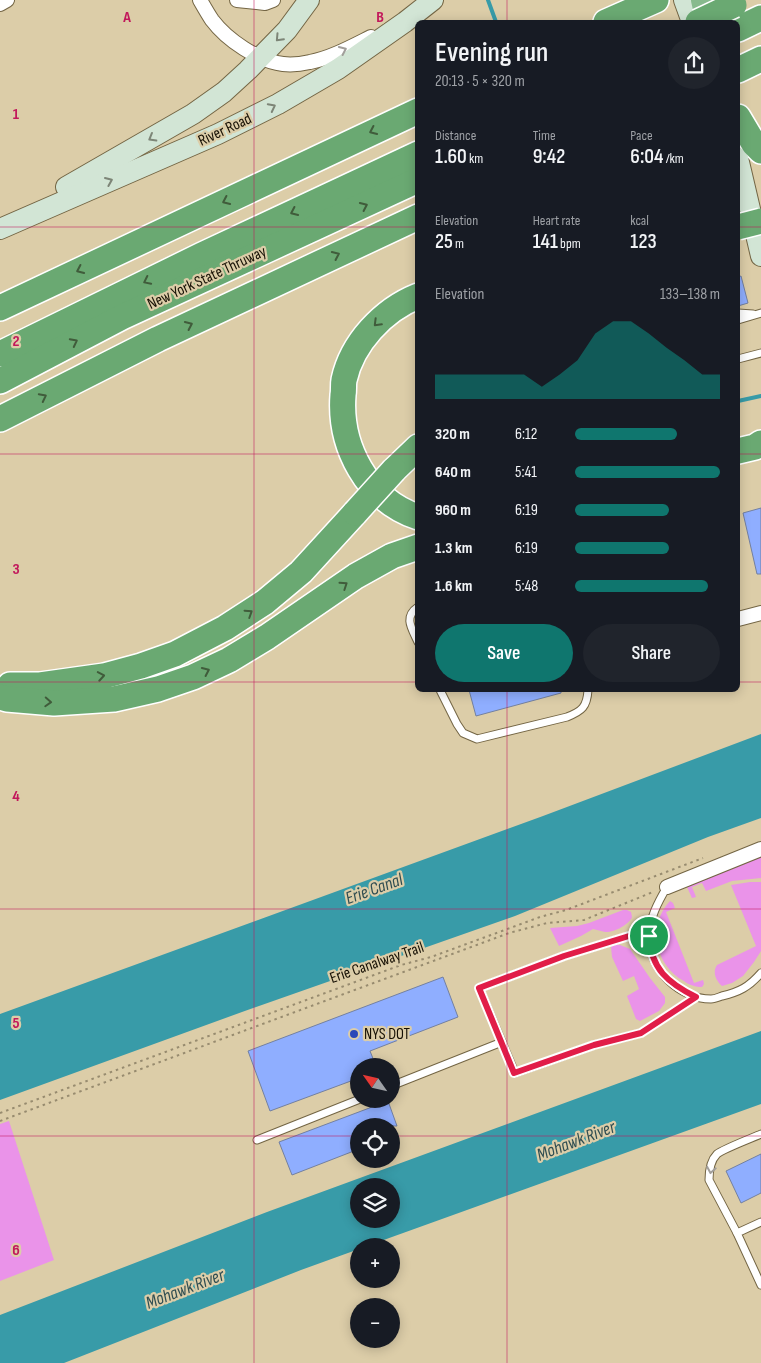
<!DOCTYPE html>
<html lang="en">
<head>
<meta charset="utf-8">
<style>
	body { margin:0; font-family:"Sofia Sans Condensed",sans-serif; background:#20242c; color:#f1f3f6; height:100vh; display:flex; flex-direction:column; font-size:19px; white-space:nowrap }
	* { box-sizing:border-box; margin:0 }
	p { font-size:16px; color:#9ea1a6 }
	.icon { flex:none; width:28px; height:28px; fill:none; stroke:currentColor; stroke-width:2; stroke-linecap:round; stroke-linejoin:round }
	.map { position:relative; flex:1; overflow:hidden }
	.drawer { position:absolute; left:415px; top:20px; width:325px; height:672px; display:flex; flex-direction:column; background:#171b24; border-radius:8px; box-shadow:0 2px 12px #0003 }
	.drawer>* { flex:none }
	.needle { width:32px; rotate:304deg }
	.fabs { position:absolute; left:350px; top:1058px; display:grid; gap:10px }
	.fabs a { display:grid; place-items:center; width:50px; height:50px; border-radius:50%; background:#171b24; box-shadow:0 2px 12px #0003; font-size:25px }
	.pin { position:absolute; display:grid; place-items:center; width:42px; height:42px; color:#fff; margin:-21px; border:2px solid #fff; border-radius:50%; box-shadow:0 1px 5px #0007 }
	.round { display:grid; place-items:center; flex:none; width:52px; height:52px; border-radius:26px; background:#20242c }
	.headline { display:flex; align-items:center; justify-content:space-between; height:85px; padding:0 20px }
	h1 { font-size:28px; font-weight:600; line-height:38px }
	.figures { display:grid; grid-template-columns:repeat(3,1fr); gap:8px; height:85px; padding:5px 20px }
	.figures div { display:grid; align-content:center }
	.figures b { font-size:21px; font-weight:600 }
	.figures small { font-size:14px; font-weight:400 }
	.figures p { font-size:14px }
	.chart { height:140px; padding:10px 20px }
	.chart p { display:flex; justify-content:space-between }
	.chart svg { width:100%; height:90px; margin-top:5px; fill:#0f766e; opacity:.7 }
	.button { display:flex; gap:10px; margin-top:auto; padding:10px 20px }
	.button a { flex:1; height:58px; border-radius:30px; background:#0f766e; color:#fff; font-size:20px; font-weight:600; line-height:58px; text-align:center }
	.button a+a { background:#20242c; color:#f1f3f6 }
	ul { padding:0 20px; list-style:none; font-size:16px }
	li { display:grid; grid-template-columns:80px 60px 1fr; align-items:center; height:38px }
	li i { height:12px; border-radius:6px; background:#0f766e }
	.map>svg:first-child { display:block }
</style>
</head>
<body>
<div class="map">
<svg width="761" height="1363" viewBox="0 0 761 1363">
	<rect width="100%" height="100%" fill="#dccda8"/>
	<g fill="#ea93e9">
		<polygon points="761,855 761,878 732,881 706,891 702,883 692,887 696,897 692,898 687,887 708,876"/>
		<path d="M750,882H761V951L754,962L743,976L732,983L722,986C716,981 712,972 717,965L756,946L731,885Z"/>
		<path d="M670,901L673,903L675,908L666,912L694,983L703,980L704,984L702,987C696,987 689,985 684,981C655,966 647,925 670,901Z"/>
		<path d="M623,910H627L631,912L632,917C629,925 613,933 605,932C601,931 597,930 593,929L581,936L559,946L550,928L577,926L589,923Z"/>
		<polygon points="615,945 620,945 630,949 650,978 665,997 665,1003 659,1011 640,1021 636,1019 627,996 639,989 634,976 623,981 612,957 611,947"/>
		<polygon points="9,1121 54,1260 0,1281 0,1124"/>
	</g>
	<g fill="#389ba8" fill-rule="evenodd">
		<polygon points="761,734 761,818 708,837 515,916 242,1012 0,1100 0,1014 543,816"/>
		<path d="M761,1031V1104L367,1246H359V1249L301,1270L64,1363H0V1315L267,1212ZM359,1186H391V1219H359Z"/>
	</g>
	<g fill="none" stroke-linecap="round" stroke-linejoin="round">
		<g stroke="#389ba8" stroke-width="4">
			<polyline points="488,0 496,22"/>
			<polyline points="738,401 761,396"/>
		</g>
	</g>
	<g fill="#8faeff" stroke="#7380a0">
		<polygon points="741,276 748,303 738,306 738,277"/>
		<polygon points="761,508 761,574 757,574 743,513"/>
		<polygon points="469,690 561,690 561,693 476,716"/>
		<polygon points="443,977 458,1017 370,1051 376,1066 359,1066 359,1078 270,1111 248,1051"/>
		<polygon points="388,1101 397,1126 359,1126 359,1149 292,1175 279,1142"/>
		<polygon points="761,1154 761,1193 741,1203 726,1171"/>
	</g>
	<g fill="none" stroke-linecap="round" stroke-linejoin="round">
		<g stroke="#736544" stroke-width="9">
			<g id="service">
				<polyline points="738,313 753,314"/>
				<polyline points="738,320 761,313"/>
				<polyline points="738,359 761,353"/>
				<path d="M418,607C403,617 412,629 418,642"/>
				<path d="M440,690L457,724L463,733L477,739L567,717C582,711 587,707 588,690"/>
				<path d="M667,887C658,902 649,919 649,937C648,969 680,999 711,999C715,999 719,997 722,996C739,992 749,987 761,973"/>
				<polyline points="502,1042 515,1073 594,1045 641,1033 696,997"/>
				<polyline points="391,1086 502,1042 479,988 564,956 629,936 649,936"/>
				<polyline points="257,1140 360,1099"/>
				<polyline points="761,1222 737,1233 761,1285"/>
				<path d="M737,1233L709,1180C709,1171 710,1161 717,1154C723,1149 752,1138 761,1134"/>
			</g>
		</g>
		<g stroke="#736544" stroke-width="16">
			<g id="minor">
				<path d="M200,0C204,7 208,14 212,20C227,40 258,61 283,64C292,65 301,64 310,62C331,58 351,47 371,37"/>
				<polyline points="237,0 265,3 273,0"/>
				<polyline points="0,4 7,0"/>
				<polyline points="738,619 761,613"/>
				<polyline points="667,887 761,849"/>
			</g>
		</g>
		<g stroke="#736544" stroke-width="22">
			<g id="secondary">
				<polyline points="684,0 692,22"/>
				<polyline points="738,158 761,256"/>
				<polyline points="66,187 193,114 224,92 248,70 287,30 309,0"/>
				<polyline points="0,229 218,134 278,104 338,69 405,22 433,0"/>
			</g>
		</g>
		<g stroke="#fff" stroke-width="25">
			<polyline id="trunk" points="702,0 707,22"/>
		</g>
		<g stroke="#fff" stroke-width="28">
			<g id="motorway">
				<polyline points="606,22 656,0"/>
				<polyline points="738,29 761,18"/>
				<polyline points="738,70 761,59"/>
				<polyline points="738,117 754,144 761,151"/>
				<path d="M418,296C383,310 352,343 344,380C343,385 344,390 343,395C339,446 367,500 418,517"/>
				<polyline points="0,308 418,111"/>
				<polyline points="0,354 202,255 418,154"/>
				<polyline points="0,381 122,317 418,180"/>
				<polyline points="0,419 158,339 418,217"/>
				<polyline points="738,451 755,447 761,443"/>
				<polyline points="394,470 418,447"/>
				<polyline points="10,685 40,685 104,676 141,666 175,654 225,628 265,602 301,572 355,513"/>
				<polyline points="0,697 7,699 54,703 114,699 158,689 193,677 229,660 267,637 356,576 392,556 418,547"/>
			</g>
		</g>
		<g stroke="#978b6f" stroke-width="2" stroke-dasharray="2.5 4" stroke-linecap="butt">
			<polyline points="0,1113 401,965 431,957 540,917 566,910 703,858"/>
			<polyline points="0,1121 509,933 547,923 584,920 653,892"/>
		</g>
		<use href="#service" stroke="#fff" stroke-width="7"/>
		<use href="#minor" stroke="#fff" stroke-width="14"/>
		<use href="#secondary" stroke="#d2e5d5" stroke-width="20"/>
		<use href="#trunk" stroke="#88ba8e" stroke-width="22"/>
		<use href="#motorway" stroke="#6aa972" stroke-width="25"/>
		<g stroke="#fff" stroke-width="28" stroke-linecap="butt">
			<g id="motorway-bridge">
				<polyline points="698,22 734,5"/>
				<polyline points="738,227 761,221"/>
				<polyline points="355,513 394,470"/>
			</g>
		</g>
		<use href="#motorway-bridge" stroke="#6aa972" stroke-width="25"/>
	</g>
	<defs><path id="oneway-chevron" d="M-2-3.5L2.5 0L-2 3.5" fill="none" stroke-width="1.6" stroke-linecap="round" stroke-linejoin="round" transform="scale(1.25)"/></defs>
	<g stroke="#7d8577">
		<use href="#oneway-chevron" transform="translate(279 38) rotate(133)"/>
		<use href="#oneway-chevron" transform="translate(272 107) rotate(-27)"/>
		<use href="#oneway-chevron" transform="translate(152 138) rotate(150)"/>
		<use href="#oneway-chevron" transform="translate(109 181) rotate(-23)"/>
	</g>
	<g stroke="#a29f9b">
		<use href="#oneway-chevron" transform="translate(343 50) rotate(-25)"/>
		<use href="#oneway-chevron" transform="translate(711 1170) rotate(100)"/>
	</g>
	<g stroke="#405c3b">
		<use href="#oneway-chevron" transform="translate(373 131) rotate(155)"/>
		<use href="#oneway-chevron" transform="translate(226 201) rotate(155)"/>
		<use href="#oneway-chevron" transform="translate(364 206) rotate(-25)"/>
		<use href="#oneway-chevron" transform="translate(294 212) rotate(155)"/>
		<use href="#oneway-chevron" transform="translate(336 255) rotate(-25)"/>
		<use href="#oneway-chevron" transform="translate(80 270) rotate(155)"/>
		<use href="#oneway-chevron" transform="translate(147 281) rotate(154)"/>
		<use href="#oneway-chevron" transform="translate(377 323) rotate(135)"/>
		<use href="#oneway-chevron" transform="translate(189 325) rotate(-25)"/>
		<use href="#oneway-chevron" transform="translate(74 342) rotate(-27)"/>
		<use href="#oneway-chevron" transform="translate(43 397) rotate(-27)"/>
		<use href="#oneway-chevron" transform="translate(344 585) rotate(-34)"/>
		<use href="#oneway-chevron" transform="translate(249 613) rotate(-33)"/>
		<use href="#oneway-chevron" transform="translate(206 671) rotate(-25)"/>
		<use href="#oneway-chevron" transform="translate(101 676) rotate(-10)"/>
		<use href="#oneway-chevron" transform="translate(48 702) rotate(3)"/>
	</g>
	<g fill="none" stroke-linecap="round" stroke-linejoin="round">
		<g stroke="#fff" stroke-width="10">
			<path id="route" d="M629,936H649C651,969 668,983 696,997L641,1033L594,1045L514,1073L479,988L564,956Z"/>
		</g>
		<use href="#route" stroke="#e11d48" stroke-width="6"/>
	</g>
	<path fill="none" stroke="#c2185b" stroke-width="1" stroke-opacity="0.55" d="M254,0V1363M507,0V22M0,227H418M738,227H761M0,454H418M738,454H761M0,682H418M738,682H761M507,690V1363M0,909H761M0,1136H359M391,1136H761"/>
	<circle fill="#2b48b8" stroke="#dccda8" stroke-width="2" cx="354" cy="1034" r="5"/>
	<g text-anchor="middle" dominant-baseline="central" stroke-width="4.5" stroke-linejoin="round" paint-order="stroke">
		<g font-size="16" fill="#161004" stroke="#dccda8">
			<text transform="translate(225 130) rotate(-25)">River Road</text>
			<text transform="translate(207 278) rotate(-25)">New York State Thruway</text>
			<text transform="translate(377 963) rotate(-19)">Erie Canalway Trail</text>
		</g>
		<g font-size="16" fill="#161004" stroke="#dccda8" text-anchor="start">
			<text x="364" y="1034">NYS DOT</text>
		</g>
		<g font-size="18" font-style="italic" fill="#2f4d51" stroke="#dccda8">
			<text transform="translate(374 889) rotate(-20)">Erie Canal</text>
			<text transform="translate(576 1141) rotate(-21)">Mohawk River</text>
			<text transform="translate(185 1289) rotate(-21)">Mohawk River</text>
		</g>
	</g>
	<g font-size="16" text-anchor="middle" font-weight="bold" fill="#c2185b" stroke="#dccda8" stroke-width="4.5" stroke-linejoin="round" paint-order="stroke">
		<text x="127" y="22">A</text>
		<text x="380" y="22">B</text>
		<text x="16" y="119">1</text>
		<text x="16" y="346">2</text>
		<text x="16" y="574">3</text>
		<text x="16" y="801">4</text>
		<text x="16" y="1028">5</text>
		<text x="16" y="1255">6</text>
	</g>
</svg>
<div class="fabs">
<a><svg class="needle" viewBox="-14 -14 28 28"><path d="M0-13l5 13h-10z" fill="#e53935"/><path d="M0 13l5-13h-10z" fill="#9ea1a6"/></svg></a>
<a><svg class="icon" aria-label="locate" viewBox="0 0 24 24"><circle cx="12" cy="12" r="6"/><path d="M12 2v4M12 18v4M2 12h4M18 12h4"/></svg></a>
<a><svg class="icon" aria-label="layers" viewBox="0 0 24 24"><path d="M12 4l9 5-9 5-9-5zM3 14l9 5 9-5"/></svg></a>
<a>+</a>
<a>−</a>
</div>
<div class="pin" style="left:649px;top:936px;background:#1e9e55"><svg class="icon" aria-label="arrive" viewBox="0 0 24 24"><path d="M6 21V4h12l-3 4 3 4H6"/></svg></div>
<section class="drawer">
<div class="headline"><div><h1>Evening run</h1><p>20:13 · 5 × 320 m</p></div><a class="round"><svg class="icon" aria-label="share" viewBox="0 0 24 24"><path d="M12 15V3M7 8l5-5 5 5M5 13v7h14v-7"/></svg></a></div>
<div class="figures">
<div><p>Distance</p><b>1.60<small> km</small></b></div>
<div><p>Time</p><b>9:42</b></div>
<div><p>Pace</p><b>6:04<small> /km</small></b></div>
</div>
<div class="figures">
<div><p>Elevation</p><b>25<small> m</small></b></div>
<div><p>Heart rate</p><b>141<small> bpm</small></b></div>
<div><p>kcal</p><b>123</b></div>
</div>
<div class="chart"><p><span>Elevation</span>133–138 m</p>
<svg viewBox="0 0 160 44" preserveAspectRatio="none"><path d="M0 44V32L10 32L20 32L30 32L40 32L50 32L60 38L70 32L80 25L90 12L100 6L110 6L120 12L130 19L140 25L150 32L160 32V44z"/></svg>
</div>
<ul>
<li><b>320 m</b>6:12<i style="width:70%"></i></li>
<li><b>640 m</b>5:41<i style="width:100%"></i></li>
<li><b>960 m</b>6:19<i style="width:65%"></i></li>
<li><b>1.3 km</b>6:19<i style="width:65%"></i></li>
<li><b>1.6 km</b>5:48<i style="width:92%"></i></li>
</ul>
<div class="button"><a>Save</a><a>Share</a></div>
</section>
</div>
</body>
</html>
